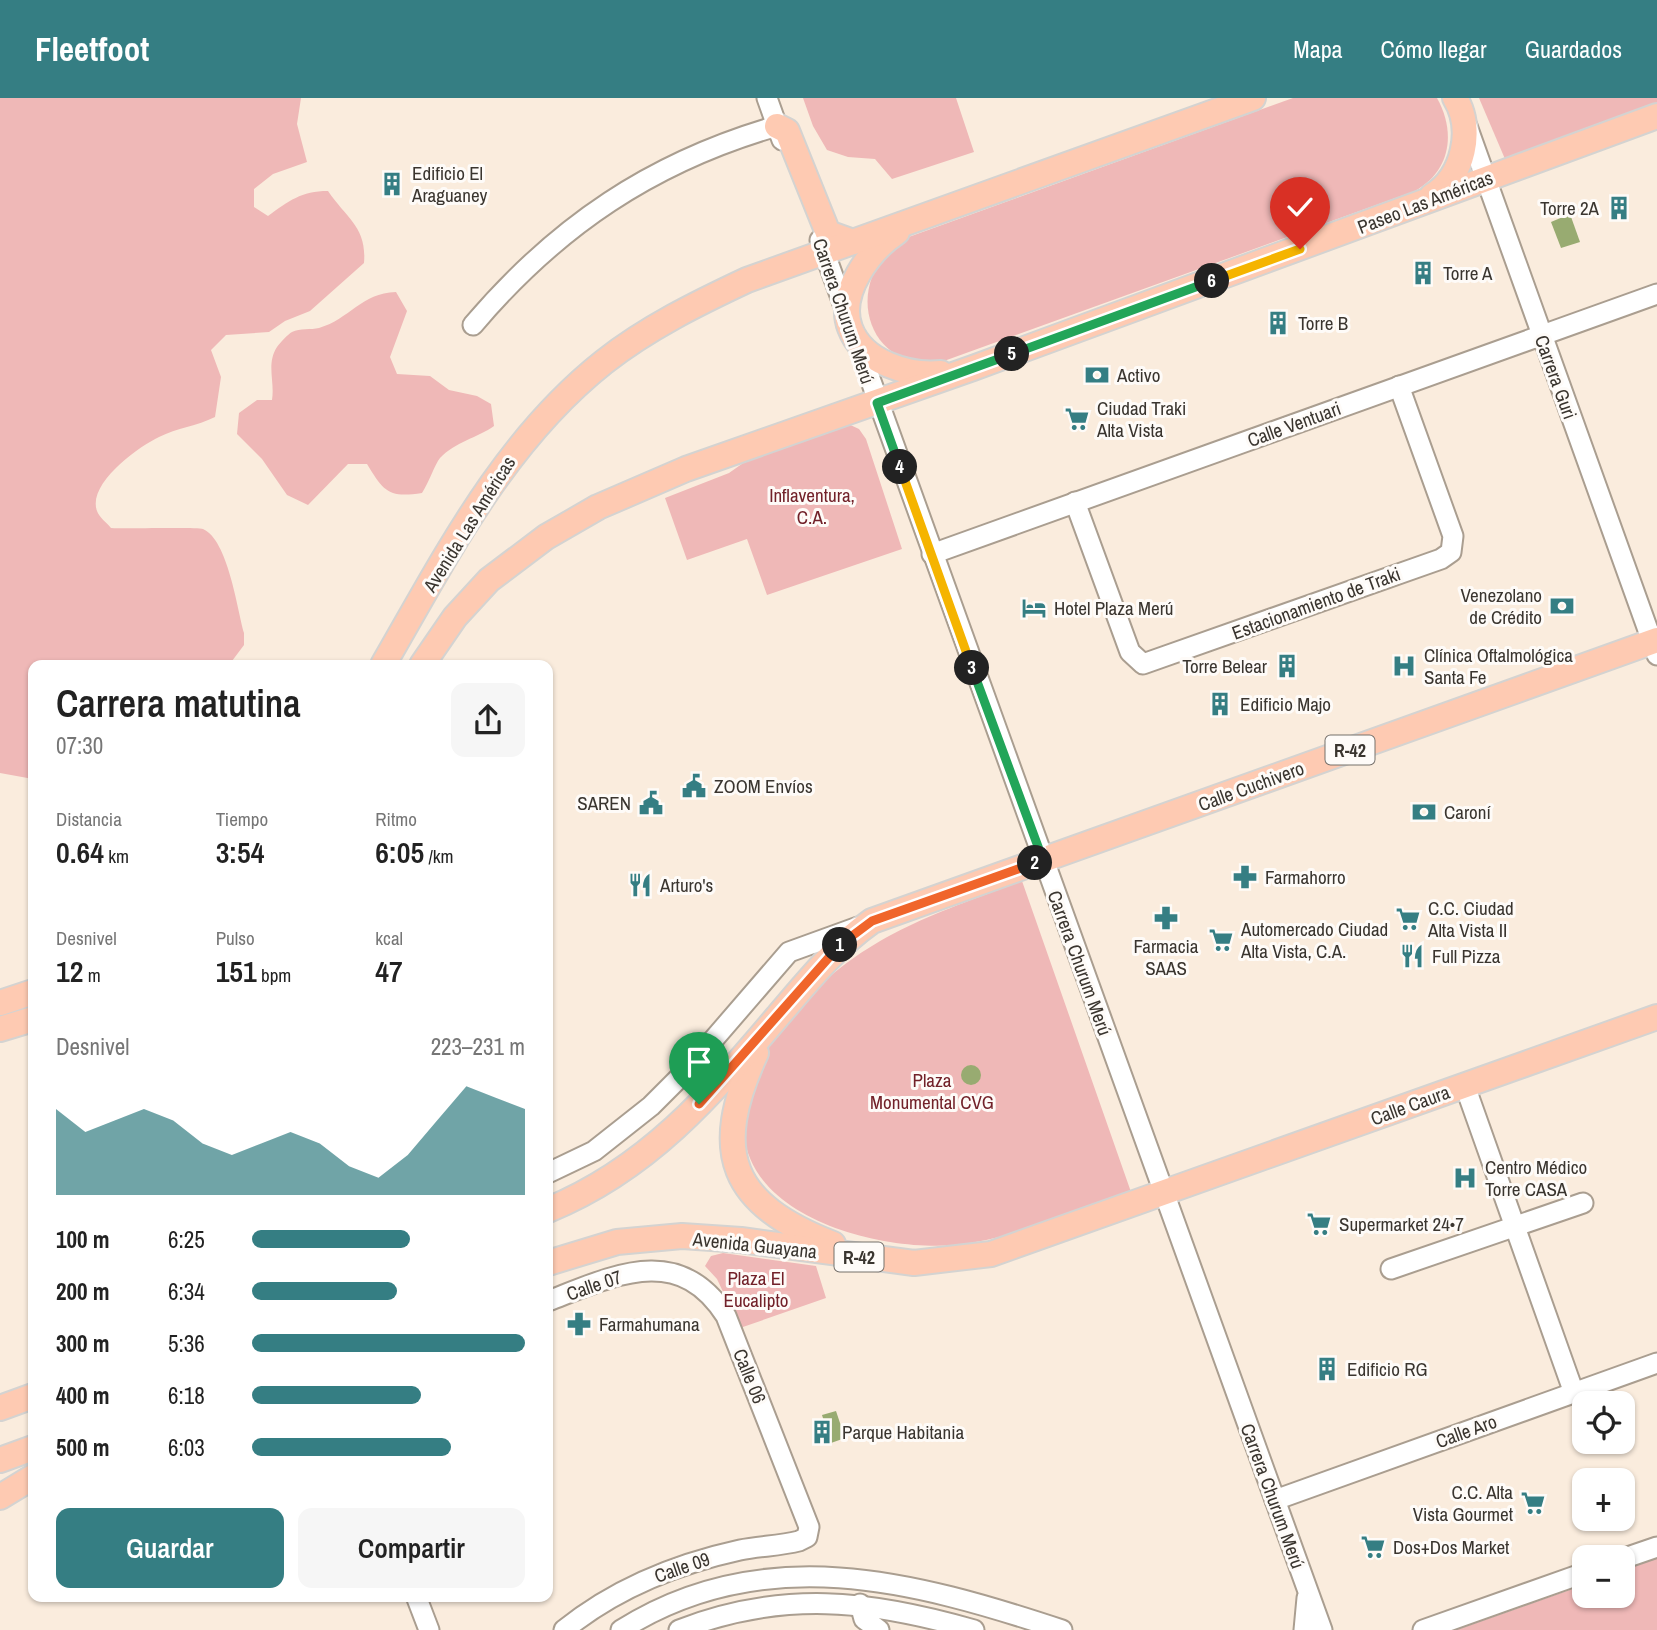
<!DOCTYPE html>
<html lang="es">
<head>
<meta charset="utf-8">
<style>
	body { margin:0; font-family:"Archivo Narrow",sans-serif; background:#f6f6f6; color:#222; height:100vh; display:flex; flex-direction:column; font-size:26px; white-space:nowrap }
	* { box-sizing:border-box; margin:0 }
	p { font-size:23px; color:#767676 }
	.icon { flex:none; width:38px; height:38px; fill:none; stroke:currentColor; stroke-width:2; stroke-linecap:round; stroke-linejoin:round }
	.map { position:relative; flex:1; overflow:hidden }
	.sheet { position:absolute; left:28px; top:562px; width:525px; height:942px; display:flex; flex-direction:column; background:#fff; border-radius:14px; box-shadow:0 2px 5px #0004 }
	.sheet>* { flex:none }
	.buttons { position:absolute; left:1572px; top:1293px; display:grid; gap:14px }
	.buttons a { display:grid; place-items:center; width:63px; height:63px; border-radius:14px; background:#fff; box-shadow:0 2px 5px #0004; font-size:35px }
	.pin { position:absolute; display:grid; place-items:center; width:60px; height:60px; color:#fff; margin:-72px -30px; border-radius:50% 50% 50% 0; rotate:-45deg; box-shadow:0 0 7px #0007 }
	.pin .icon { rotate:45deg }
	.km { position:absolute; width:35px; height:35px; margin:-18px; border-radius:50%; background:#222; color:#fff; font-size:19px; line-height:35px; text-align:center }
	.round { display:grid; place-items:center; flex:none; width:74px; height:74px; border-radius:14px; background:#f6f6f6 }
	.headline { display:flex; align-items:center; justify-content:space-between; height:119px; padding:0 28px }
	h1 { font-size:38px; font-weight:600; line-height:52px }
	.metrics { display:grid; grid-template-columns:repeat(3,1fr); gap:10px; height:119px; padding:7px 28px }
	.metrics div { display:grid; align-content:center }
	.metrics b { font-size:30px; font-weight:600 }
	.metrics small { font-size:19px; font-weight:400 }
	.metrics p { font-size:19px }
	.chart { height:196px; padding:14px 28px }
	.chart p { display:flex; justify-content:space-between }
	.chart svg { width:100%; height:126px; margin-top:7px; fill:#357e83; opacity:.7 }
	.action { display:flex; gap:14px; margin-top:auto; padding:14px 28px }
	.action a { flex:1; height:80px; border-radius:14px; background:#357e83; color:#fff; font-size:28px; font-weight:600; line-height:80px; text-align:center }
	.action a+a { background:#f6f6f6; color:#222 }
	ul { padding:0 28px; list-style:none; font-size:23px }
	li { display:grid; grid-template-columns:112px 84px 1fr; align-items:center; height:52px }
	li i { height:18px; border-radius:9px; background:#357e83 }
	header { display:flex; align-items:center; gap:42px; box-sizing:border-box; height:98px; padding:0 35px; background:#357e83; color:#fff }
	header strong { font-size:33px }
	nav { display:flex; gap:38px; margin-inline-start:auto; font-size:24px }
	.map>svg:first-child { display:block }
</style>
</head>
<body>
<header>
<strong>Fleetfoot</strong>
<nav><a>Mapa</a><a>Cómo llegar</a><a>Guardados</a></nav>
</header>
<div class="map">
<svg width="1657" height="1532" viewBox="0 0 1657 1532">
	<rect width="100%" height="100%" fill="#faecdd"/>
	<g fill="#efb8b7">
		<path d="M0,0H301L297,26L307,64L273,76L254,91V109L268,118C289,103 301,93 328,93C347,121 367,129 364,165L310,213L285,223L269,234L226,237L211,252L221,279L215,319C197,328 177,330 159,339C138,349 87,386 97,413C99,419 107,425 111,430C127,431 197,429 203,431C228,442 237,510 244,535V547L229,567H33V681L0,675Z"/>
		<polygon points="803,0 956,0 974,54 892,81 875,61 848,59 827,52 813,28"/>
		<path d="M1293,0H1437C1456,34 1451,73 1415,93L944,263C866,279 838,180 906,140Z"/>
		<polygon points="1479,0 1657,0 1657,6 1505,61"/>
		<path d="M396,194L407,213L390,259L397,276L430,278L449,292L477,298L491,306L494,328C477,340 455,344 440,360C435,366 429,384 422,395C389,400 384,394 367,366H348L308,407L287,397L262,361L237,336L239,315L257,302H272C275,283 266,266 277,249C280,245 288,236 292,234C300,230 311,232 319,230C350,221 361,195 396,194Z"/>
		<polygon points="846,325 859,331 866,341 902,451 767,497 747,441 687,462 665,400 729,375 756,356"/>
		<path d="M1022,783L1131,1094C1073,1114 1015,1141 954,1147C884,1153 751,1122 744,1035C742,1015 750,998 756,979C760,968 762,954 768,944C774,931 790,919 799,908C865,837 934,816 1022,783Z"/>
		<polygon points="723,1155 816,1168 826,1200 740,1230 717,1181 705,1168 711,1158"/>
		<polygon points="1657,1460 1657,1532 1456,1532 1584,1487 1584,1498 1622,1498 1622,1473"/>
	</g>
	<g fill="#98ab71">
		<polygon points="1570,116 1580,144 1561,150 1551,124"/>
		<circle cx="971" cy="977" r="10"/>
		<polygon points="836,1313 845,1340 831,1345 822,1317"/>
	</g>
	<g fill="none" stroke-linecap="round" stroke-linejoin="round">
		<g stroke="#aa9e90" stroke-width="23">
			<g id="minor">
				<polyline points="767,0 782,42"/>
				<polyline points="1467,28 1657,557"/>
				<polyline points="820,142 1322,1532"/>
				<path d="M473,227C557,128 652,64 777,28"/>
				<polyline points="1075,404 1130,554 1143,566 1441,461 1451,454 1453,438 1399,288"/>
				<polyline points="932,456 1657,196"/>
				<polyline points="1465,988 1574,1295"/>
				<polyline points="548,1075 594,1053 651,1008 688,971 789,854 858,829"/>
				<polyline points="1391,1171 1583,1105"/>
				<path d="M548,1203C613,1178 679,1144 726,1218L809,1429L807,1439L799,1443C780,1448 759,1448 740,1452C676,1466 616,1490 564,1532"/>
				<polyline points="1275,1402 1657,1265"/>
				<polyline points="1622,1461 1657,1449"/>
				<polyline points="416,1498 429,1532"/>
				<polyline points="860,1506 864,1521 879,1532"/>
				<path d="M621,1532C763,1442 914,1483 1062,1532"/>
				<path d="M679,1532C782,1492 870,1502 974,1532"/>
				<polyline points="1304,1532 1307,1500"/>
				<polyline points="1423,1532 1584,1475"/>
			</g>
		</g>
		<g stroke="#d4d3d1" stroke-width="28">
			<g id="major">
				<polyline points="777,28 787,33 828,135 853,144"/>
				<path d="M1432,98C1464,78 1474,31 1455,0"/>
				<path d="M897,134C870,152 837,195 850,230C863,265 909,278 941,275"/>
				<path d="M383,567C446,458 504,343 604,264C647,230 698,205 747,182L1253,0"/>
				<polyline points="422,567 455,519 489,482 546,439 598,409 686,371 973,270 1657,18"/>
				<polyline points="0,905 33,894"/>
				<polyline points="0,931 33,921"/>
				<path d="M756,955C710,1055 730,1106 833,1146"/>
				<path d="M548,1112C648,1071 710,998 778,918C808,883 834,850 872,823L1657,542"/>
				<polyline points="548,1165 617,1144 682,1138 741,1142 914,1165 991,1156 1657,919"/>
				<polyline points="0,1310 33,1298"/>
				<polyline points="0,1362 33,1350"/>
				<polyline points="0,1399 33,1379"/>
			</g>
		</g>
		<use href="#minor" stroke="#fff" stroke-width="19"/>
		<use href="#major" stroke="#fecab2" stroke-width="24"/>
	</g>
	<g fill="none" stroke-linecap="round" stroke-linejoin="round">
		<g stroke="#fff" stroke-width="14">
			<polyline id="split-1" points="699,1006 840,847"/>
		</g>
		<g stroke="#fff" stroke-width="14">
			<polyline id="split-2" points="840,847 872,823 1035,765"/>
		</g>
		<g stroke="#fff" stroke-width="14">
			<polyline id="split-3" points="972,570 1043,762 1035,765"/>
		</g>
		<g stroke="#fff" stroke-width="14">
			<polyline id="split-4" points="900,369 972,570"/>
		</g>
		<g stroke="#fff" stroke-width="14">
			<polyline id="split-5" points="900,369 877,305 1012,256"/>
		</g>
		<g stroke="#fff" stroke-width="14">
			<polyline id="split-6" points="1012,256 1212,183"/>
		</g>
		<g stroke="#fff" stroke-width="14">
			<polyline id="split-7" points="1212,183 1300,151"/>
		</g>
		<use href="#split-1" stroke="#f0652b" stroke-width="9"/>
		<use href="#split-2" stroke="#f0652b" stroke-width="9"/>
		<use href="#split-3" stroke="#22a559" stroke-width="9"/>
		<use href="#split-4" stroke="#f5b400" stroke-width="9"/>
		<use href="#split-5" stroke="#22a559" stroke-width="9"/>
		<use href="#split-6" stroke="#22a559" stroke-width="9"/>
		<use href="#split-7" stroke="#f5b400" stroke-width="9"/>
	</g>
	<defs>
		<g id="building-bare" transform="scale(1.89)"><path d="M-4-6H4V6H1V3H-1V6H-4ZM-2.5-4.3h1.7v1.8h-1.7ZM.8-4.3h1.7v1.8H.8ZM-2.5-1h1.7V.8h-1.7ZM.8-1h1.7V.8H.8Z" fill="#357e83" stroke="#fefbf8" stroke-width="2.5" paint-order="stroke"/></g>
		<g id="bank-bare" transform="scale(1.89)"><path d="M-6-4H6V4H-6ZM0-2.3a2.3 2.3 0 1 0 0 4.6a2.3 2.3 0 1 0 0-4.6Z" fill="#357e83" stroke="#fefbf8" stroke-width="2.5" paint-order="stroke"/></g>
		<g id="supermarket-bare" transform="scale(1.89)"><path d="M-6-5.5h2.5l.6 2H6L4.5 2H-2.5L-4.4-4H-6ZM-1.5 3.2a1.3 1.3 0 1 0 .1 0ZM3 3.2a1.3 1.3 0 1 0 .1 0Z" fill="#357e83" stroke="#fefbf8" stroke-width="2.5" paint-order="stroke"/></g>
		<g id="hotel-bare" transform="scale(1.89)"><path d="M-6-4.5h1.5V1H6V5H4.5V3h-9V5H-6ZM-4 0a1.8 1.8 0 1 1 3.6 0ZM.5 0V-2.5h3Q6-2.5 6 0Z" fill="#357e83" stroke="#fefbf8" stroke-width="2.5" paint-order="stroke"/></g>
		<g id="hospital-bare" transform="scale(1.89)"><path d="M-5-5h3v3.5h4V-5h3V5h-3V1.5h-4V5h-3Z" fill="#357e83" stroke="#fefbf8" stroke-width="2.5" paint-order="stroke"/></g>
		<g id="civic-bare" transform="scale(1.89)"><path d="M-.6-6.5H3V-4.5H.6V-3L4-1V1h2V6H-6V1h2V-1L-.6-3ZM-1.2 2.5V6h2.4V2.5Z" fill="#357e83" stroke="#fefbf8" stroke-width="2.5" paint-order="stroke"/></g>
		<g id="pharmacy-bare" transform="scale(1.89)"><path d="M-2-6h4v4h4v4h-4v4h-4v-4h-4v-4h4Z" fill="#357e83" stroke="#fefbf8" stroke-width="2.5" paint-order="stroke"/></g>
		<g id="restaurant-bare" transform="scale(1.89)"><path d="M-5-6h1v4h1v-4h1v4h1v-4h1v5L-1.5 .5V6h-2V.5L-5-1ZM5-6V6H3V1.5H1.5Q1.5-4 5-6Z" fill="#357e83" stroke="#fefbf8" stroke-width="2.5" paint-order="stroke"/></g>
	</defs>
	<g fill-rule="evenodd">
		<use href="#building-bare" x="392" y="86"/>
		<use href="#building-bare" x="1619" y="110"/>
		<use href="#building-bare" x="1423" y="175"/>
		<use href="#building-bare" x="1278" y="225"/>
		<use href="#bank-bare" x="1097" y="277"/>
		<use href="#supermarket-bare" x="1077" y="321"/>
		<use href="#bank-bare" x="1562" y="508"/>
		<use href="#hotel-bare" x="1034" y="510"/>
		<use href="#building-bare" x="1287" y="568"/>
		<use href="#hospital-bare" x="1404" y="568"/>
		<use href="#building-bare" x="1220" y="606"/>
		<use href="#civic-bare" x="694" y="688"/>
		<use href="#civic-bare" x="651" y="705"/>
		<use href="#bank-bare" x="1424" y="714"/>
		<use href="#pharmacy-bare" x="1245" y="779"/>
		<use href="#restaurant-bare" x="640" y="787"/>
		<use href="#pharmacy-bare" x="1166" y="820"/>
		<use href="#supermarket-bare" x="1408" y="821"/>
		<use href="#supermarket-bare" x="1221" y="842"/>
		<use href="#restaurant-bare" x="1412" y="858"/>
		<use href="#hospital-bare" x="1465" y="1080"/>
		<use href="#supermarket-bare" x="1319" y="1126"/>
		<use href="#pharmacy-bare" x="579" y="1226"/>
		<use href="#building-bare" x="1327" y="1271"/>
		<use href="#building-bare" x="822" y="1334"/>
		<use href="#supermarket-bare" x="1533" y="1405"/>
		<use href="#supermarket-bare" x="1373" y="1449"/>
	</g>
	<g text-anchor="middle" dominant-baseline="central" stroke-width="6" stroke-linejoin="round" paint-order="stroke">
		<g fill="#fefbf8" stroke="#75706b" stroke-width="2">
			<rect x="1325.5" y="637.5" width="49" height="29" rx="5"/>
			<rect x="834.5" y="1144.5" width="49" height="29" rx="5"/>
		</g>
		<g font-size="18" font-weight="bold" fill="#3a352f">
			<text x="1350" y="652">R-42</text>
			<text x="859" y="1159">R-42</text>
		</g>
		<g font-size="19" fill="#3a352f" stroke="#fefbf8" text-anchor="start">
			<text x="412" y="75">Edificio El<tspan x="412" dy="22">Araguaney</tspan></text>
			<text x="1599" y="110" text-anchor="end">Torre 2A</text>
			<text x="1443" y="175">Torre A</text>
			<text x="1298" y="225">Torre B</text>
			<text x="1117" y="277">Activo</text>
			<text x="1097" y="310">Ciudad Traki<tspan x="1097" dy="22">Alta Vista</tspan></text>
			<text x="1542" y="497" text-anchor="end">Venezolano<tspan x="1542" dy="22">de Crédito</tspan></text>
			<text x="1054" y="510">Hotel Plaza Merú</text>
			<text x="1424" y="557">Clínica Oftalmológica<tspan x="1424" dy="22">Santa Fe</tspan></text>
			<text x="1267" y="568" text-anchor="end">Torre Belear</text>
			<text x="1240" y="606">Edificio Majo</text>
			<text x="714" y="688">ZOOM Envíos</text>
			<text x="631" y="705" text-anchor="end">SAREN</text>
			<text x="1444" y="714">Caroní</text>
			<text x="1265" y="779">Farmahorro</text>
			<text x="660" y="787">Arturo's</text>
			<text x="1428" y="810">C.C. Ciudad<tspan x="1428" dy="22">Alta Vista II</tspan></text>
			<text x="1241" y="831">Automercado Ciudad<tspan x="1241" dy="22">Alta Vista, C.A.</tspan></text>
			<text x="1166" y="848" text-anchor="middle">Farmacia<tspan x="1166" dy="22">SAAS</tspan></text>
			<text x="1432" y="858">Full Pizza</text>
			<text x="1485" y="1069">Centro Médico<tspan x="1485" dy="22">Torre CASA</tspan></text>
			<text x="1339" y="1126">Supermarket 24•7</text>
			<text x="599" y="1226">Farmahumana</text>
			<text x="1347" y="1271">Edificio RG</text>
			<text x="842" y="1334">Parque Habitania</text>
			<text x="1513" y="1394" text-anchor="end">C.C. Alta<tspan x="1513" dy="22">Vista Gourmet</tspan></text>
			<text x="1393" y="1449">Dos+Dos Market</text>
		</g>
		<g font-size="19" fill="#3a352f" stroke="#fefbf8">
			<text transform="translate(1425 104) rotate(-21)">Paseo Las Américas</text>
			<text transform="translate(844 213) rotate(71)">Carrera Churum Merú</text>
			<text transform="translate(1556 279) rotate(70)">Carrera Guri</text>
			<text transform="translate(1294 326) rotate(-20)">Calle Ventuari</text>
			<text transform="translate(469 426) rotate(-58)">Avenida Las Américas</text>
			<text transform="translate(1316 505) rotate(-20)">Estacionamiento de Traki</text>
			<text transform="translate(1251 688) rotate(-20)">Calle Cuchivero</text>
			<text transform="translate(1080 865) rotate(70)">Carrera Churum Merú</text>
			<text transform="translate(1410 1007) rotate(-20)">Calle Caura</text>
			<text transform="translate(755 1147) rotate(6)">Avenida Guayana</text>
			<text transform="translate(594 1187) rotate(-19)">Calle 07</text>
			<text transform="translate(750 1278) rotate(68)">Calle 06</text>
			<text transform="translate(1466 1333) rotate(-20)">Calle Aro</text>
			<text transform="translate(1273 1398) rotate(70)">Carrera Churum Merú</text>
			<text transform="translate(682 1469) rotate(-19)">Calle 09</text>
		</g>
		<g font-size="19" fill="#722129" stroke="#fefbf8">
			<text x="812" y="397">Inflaventura,<tspan x="812" dy="22">C.A.</tspan></text>
			<text x="932" y="982">Plaza<tspan x="932" dy="22">Monumental CVG</tspan></text>
			<text x="756" y="1180">Plaza El<tspan x="756" dy="22">Eucalipto</tspan></text>
		</g>
	</g>
</svg>
<div class="buttons">
<a><svg class="icon" aria-label="locate" viewBox="0 0 24 24"><circle cx="12" cy="12" r="6"/><path d="M12 2v4M12 18v4M2 12h4M18 12h4"/></svg></a>
<a>+</a>
<a>−</a>
</div>
<div class="pin" style="left:699px;top:1006px;background:#1e9e55"><svg class="icon" aria-label="arrive" viewBox="0 0 24 24"><path d="M6 21V4h12l-3 4 3 4H6"/></svg></div>
<div class="pin" style="left:1300px;top:151px;background:#d93025"><svg class="icon" aria-label="check" viewBox="0 0 24 24"><path d="M5 12l5 5 9-10"/></svg></div>
<b class="km" style="left:840px;top:847px">1</b>
<b class="km" style="left:1035px;top:765px">2</b>
<b class="km" style="left:972px;top:570px">3</b>
<b class="km" style="left:900px;top:369px">4</b>
<b class="km" style="left:1012px;top:256px">5</b>
<b class="km" style="left:1212px;top:183px">6</b>
<section class="sheet">
<div class="headline"><div><h1>Carrera matutina</h1><p>07:30</p></div><a class="round"><svg class="icon" aria-label="share" viewBox="0 0 24 24"><path d="M12 15V3M7 8l5-5 5 5M5 13v7h14v-7"/></svg></a></div>
<div class="metrics">
<div><p>Distancia</p><b>0.64<small> km</small></b></div>
<div><p>Tiempo</p><b>3:54</b></div>
<div><p>Ritmo</p><b>6:05<small> /km</small></b></div>
</div>
<div class="metrics">
<div><p>Desnivel</p><b>12<small> m</small></b></div>
<div><p>Pulso</p><b>151<small> bpm</small></b></div>
<div><p>kcal</p><b>47</b></div>
</div>
<div class="chart"><p><span>Desnivel</span>223–231 m</p>
<svg viewBox="0 0 160 44" preserveAspectRatio="none"><path d="M0 44V14L10 22L20 18L30 14L40 18L50 26L60 30L70 26L80 22L90 26L100 34L110 38L120 30L130 18L140 6L150 10L160 14V44z"/></svg>
</div>
<ul>
<li><b>100 m</b>6:25<i style="width:58%"></i></li>
<li><b>200 m</b>6:34<i style="width:53%"></i></li>
<li><b>300 m</b>5:36<i style="width:100%"></i></li>
<li><b>400 m</b>6:18<i style="width:62%"></i></li>
<li><b>500 m</b>6:03<i style="width:73%"></i></li>
</ul>
<div class="action"><a>Guardar</a><a>Compartir</a></div>
</section>
</div>
</body>
</html>
